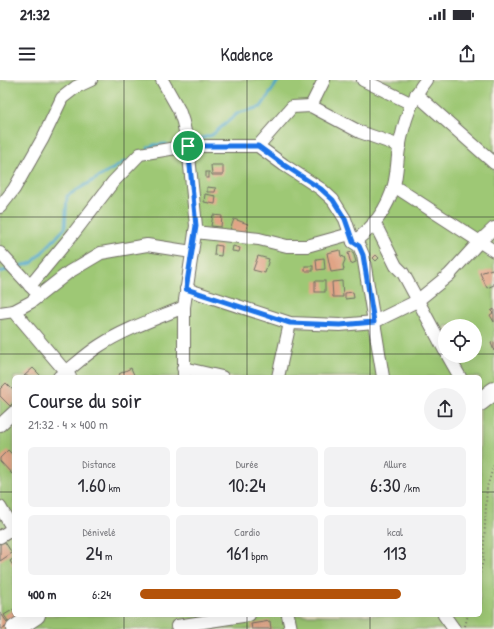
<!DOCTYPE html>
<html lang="fr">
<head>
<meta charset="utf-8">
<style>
	body { margin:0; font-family:"Patrick Hand",sans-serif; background:#f2f2f3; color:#2b2b33; height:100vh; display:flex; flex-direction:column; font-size:15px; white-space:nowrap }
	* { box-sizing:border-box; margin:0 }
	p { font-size:13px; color:#7c7c81 }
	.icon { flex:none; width:22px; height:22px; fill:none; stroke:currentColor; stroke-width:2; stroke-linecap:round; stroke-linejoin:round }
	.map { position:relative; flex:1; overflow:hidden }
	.sheet { position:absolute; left:12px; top:295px; width:470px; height:242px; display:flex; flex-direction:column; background:#fff; border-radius:6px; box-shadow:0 4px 16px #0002 }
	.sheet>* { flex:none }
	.fabs { position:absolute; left:438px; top:239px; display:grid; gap:8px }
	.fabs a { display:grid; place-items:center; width:44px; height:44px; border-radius:50%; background:#fff; box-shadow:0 4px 16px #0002; font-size:20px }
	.pin { position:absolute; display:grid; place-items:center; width:34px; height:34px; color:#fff; margin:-17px; border:2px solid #fff; border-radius:50%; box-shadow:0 1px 4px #0007 }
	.round { display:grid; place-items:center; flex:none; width:42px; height:42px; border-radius:21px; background:#f2f2f3 }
	.head { display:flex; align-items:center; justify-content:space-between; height:68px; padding:0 16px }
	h1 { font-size:22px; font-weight:600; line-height:30px }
	.metrics { display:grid; grid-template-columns:repeat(3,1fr); gap:6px; height:68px; padding:4px 16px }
	.metrics div { display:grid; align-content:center; border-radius:6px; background:#f2f2f3; text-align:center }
	.metrics b { font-size:20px; font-weight:600 }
	.metrics small { font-size:11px; font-weight:400 }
	.metrics p { font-size:11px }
	ul { padding:0 16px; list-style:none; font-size:13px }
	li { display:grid; grid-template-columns:64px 48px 1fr; align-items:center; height:30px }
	li i { height:10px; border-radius:5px; background:#b45309 }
	.status { display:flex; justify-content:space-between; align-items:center; height:28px; padding:0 20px; background:#fff; direction:ltr }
	.status svg { height:11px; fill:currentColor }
	header { display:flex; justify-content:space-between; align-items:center; height:52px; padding:0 16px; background:#fff; font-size:18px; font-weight:600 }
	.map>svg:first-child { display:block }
</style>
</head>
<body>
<div class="status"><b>21:32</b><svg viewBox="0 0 49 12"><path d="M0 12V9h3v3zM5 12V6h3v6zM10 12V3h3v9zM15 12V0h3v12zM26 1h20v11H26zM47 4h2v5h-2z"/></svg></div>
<header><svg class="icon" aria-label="menu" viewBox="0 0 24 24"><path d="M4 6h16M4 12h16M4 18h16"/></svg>Kadence<svg class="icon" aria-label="share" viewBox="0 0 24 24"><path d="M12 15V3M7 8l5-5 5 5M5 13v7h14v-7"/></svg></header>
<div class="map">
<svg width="494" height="549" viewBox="0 0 494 549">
	<rect width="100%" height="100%" fill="#f7f3e8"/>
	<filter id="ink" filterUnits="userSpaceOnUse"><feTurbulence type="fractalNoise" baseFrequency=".025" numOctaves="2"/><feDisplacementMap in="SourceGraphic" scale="8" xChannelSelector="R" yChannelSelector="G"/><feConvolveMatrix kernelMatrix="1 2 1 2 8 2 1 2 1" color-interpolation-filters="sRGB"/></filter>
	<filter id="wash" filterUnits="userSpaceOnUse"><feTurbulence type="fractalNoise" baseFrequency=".012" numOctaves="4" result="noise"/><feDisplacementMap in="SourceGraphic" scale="16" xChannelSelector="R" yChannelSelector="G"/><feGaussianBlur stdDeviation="0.9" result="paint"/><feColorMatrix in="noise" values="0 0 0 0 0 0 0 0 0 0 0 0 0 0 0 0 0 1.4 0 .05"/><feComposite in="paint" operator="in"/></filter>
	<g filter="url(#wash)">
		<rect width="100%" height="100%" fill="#efe8cf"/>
		<path fill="#9ec874" stroke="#647a50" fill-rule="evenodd" d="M0,0H494V549H0ZM445,246H475V276H445ZM14,297H480V535H14Z"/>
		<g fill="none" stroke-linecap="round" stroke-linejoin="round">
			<g stroke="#4aa5c8" stroke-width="3">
				<polyline points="193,61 212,55 238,33 261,27 278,1 281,0"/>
				<polyline points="148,68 154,65 166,64"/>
				<polyline points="17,187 32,183 65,148 67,116 126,81"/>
				<polyline points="0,192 10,189"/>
			</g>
		</g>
		<g id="blocks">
			<g fill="#e0a486">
				<polygon points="211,85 223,85 223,95 212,95"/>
				<rect x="206" y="92" width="3" height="6"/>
				<polygon points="207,107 216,108 215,112 207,112"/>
				<polygon points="205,114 216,116 215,124 204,122"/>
				<polygon points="213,135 222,136 221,147 211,146"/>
				<polygon points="234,139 248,144 244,155 230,150"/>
				<polygon points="215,165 222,166 221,176 214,175"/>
				<polygon points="233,166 240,168 239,172 232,171"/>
				<polygon points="340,170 341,176 344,177 345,180 343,185 344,190 331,192 327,173"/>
				<polygon points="353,172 356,182 351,184 348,173"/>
				<polygon points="376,175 379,178 376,181 373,178"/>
				<polygon points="258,176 269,179 265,193 253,190"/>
				<polygon points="324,178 325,189 317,190 316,179"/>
				<rect x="305" y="186" width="8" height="5"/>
				<polygon points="492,189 494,193 494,205 487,208 480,193"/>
				<rect x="315" y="201" width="10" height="11"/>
				<polygon points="342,201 343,217 333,217 332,202"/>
				<polygon points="353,212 354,218 345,219 345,213"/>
				<polygon points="494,229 494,242 490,235 493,233 491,231"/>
				<polygon points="494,262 494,271 491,263"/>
				<polygon points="33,288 42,297 24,296"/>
				<polygon points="131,288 135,297 121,297 119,294"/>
				<polygon points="6,303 14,311 14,322 10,326 0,316 0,309"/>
				<polygon points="8,370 14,376 14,392 12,394 0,381 0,378"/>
				<polygon points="3,459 12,473 0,481 0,462"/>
				<polygon points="14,478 14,487 10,481"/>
				<polygon points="14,529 14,535 24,535 10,544 4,535"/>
				<polygon points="0,532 9,545 2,549 0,549"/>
				<polygon points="270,541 271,549 252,549 251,544"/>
			</g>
		</g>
	</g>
	<g filter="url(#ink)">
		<use href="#blocks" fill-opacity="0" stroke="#706d64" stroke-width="1"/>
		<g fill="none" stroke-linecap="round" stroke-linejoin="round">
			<g stroke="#706d64" stroke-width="14">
				<g id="street">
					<polyline points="162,0 179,30 183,42 188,66 196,146 184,227 184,297"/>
					<polyline points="363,0 412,24"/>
					<polyline points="416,14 494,83"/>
					<polyline points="311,26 324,0"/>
					<polyline points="258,66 292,27 311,26 360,52 400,66"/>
					<polyline points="394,106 494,171"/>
					<polyline points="0,127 14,109 43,58 62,18 76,7 91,0"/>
					<polyline points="374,142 396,186 403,193 445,271"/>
					<polyline points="195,152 259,159 287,166 307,166 350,154"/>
					<path d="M353,162C372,150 388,128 394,105C397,94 397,81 399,69C403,45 411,19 426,0"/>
					<polyline points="0,173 34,210"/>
					<polyline points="30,206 73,154 113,102 140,74 188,66 258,66 284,85 321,109 333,120 345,139 353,162 359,166 363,175 383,297"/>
					<polyline points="186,209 290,243 340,245 374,242 417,221 449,195 479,162 494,148"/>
					<polyline points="14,231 70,297"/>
					<polyline points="0,233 14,231 31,222 69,192 101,173 147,165 192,172"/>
					<polyline points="448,276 460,297"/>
					<polyline points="183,288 222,297"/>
					<path d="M59,297C73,287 85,275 99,266C125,249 155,239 184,227"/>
					<polyline points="278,297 290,243"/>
					<polyline points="0,345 14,332"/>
					<polyline points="0,427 14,451"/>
					<polyline points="0,457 14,448"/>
					<polyline points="288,535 291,549"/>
					<polyline points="444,535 454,549"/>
					<polyline points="177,546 249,535"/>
				</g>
			</g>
			<g stroke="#706d64" stroke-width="20">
				<g id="secondary">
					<polyline points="480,322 494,311"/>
					<polyline points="15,549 36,535"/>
				</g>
			</g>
			<g stroke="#706d64" stroke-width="2" stroke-dasharray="1 3" stroke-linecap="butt">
				<polyline points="480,493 483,481 487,407 494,385"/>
				<polyline points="465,546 468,535"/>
			</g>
			<use href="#street" stroke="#fff" stroke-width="12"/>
			<use href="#secondary" stroke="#fff" stroke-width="18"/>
		</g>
	</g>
	<g fill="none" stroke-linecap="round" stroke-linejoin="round" filter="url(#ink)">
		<g stroke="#fff" stroke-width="8">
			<polygon id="route" points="188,66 258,66 284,85 321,109 333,120 345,139 353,162 359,166 363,175 374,242 340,245 290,243 186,209 196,146"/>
		</g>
		<use href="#route" stroke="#1a73e8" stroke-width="5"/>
	</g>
	<path fill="none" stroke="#2b2b2b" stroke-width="1" stroke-opacity="0.55" d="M124,0V297M247,0V297M370,0V297M0,137H494M0,274H445M475,274H494M0,412H14M480,412H494M124,535V549M247,535V549M370,535V549"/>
</svg>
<div class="fabs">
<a><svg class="icon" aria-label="locate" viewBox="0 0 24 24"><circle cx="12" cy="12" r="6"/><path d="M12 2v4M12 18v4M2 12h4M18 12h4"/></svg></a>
</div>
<div class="pin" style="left:188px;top:66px;background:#1e9e55"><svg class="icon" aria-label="arrive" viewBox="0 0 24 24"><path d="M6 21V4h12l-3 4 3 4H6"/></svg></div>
<section class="sheet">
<div class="head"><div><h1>Course du soir</h1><p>21:32 · 4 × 400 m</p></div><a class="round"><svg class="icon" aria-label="share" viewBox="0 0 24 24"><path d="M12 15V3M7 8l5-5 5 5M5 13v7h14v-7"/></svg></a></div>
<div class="metrics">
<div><p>Distance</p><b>1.60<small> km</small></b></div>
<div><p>Durée</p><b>10:24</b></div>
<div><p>Allure</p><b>6:30<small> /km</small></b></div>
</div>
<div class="metrics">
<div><p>Dénivelé</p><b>24<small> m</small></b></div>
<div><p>Cardio</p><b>161<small> bpm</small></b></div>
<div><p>kcal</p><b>113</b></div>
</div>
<ul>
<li><b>400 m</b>6:24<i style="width:80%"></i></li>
</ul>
</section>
</div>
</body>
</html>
